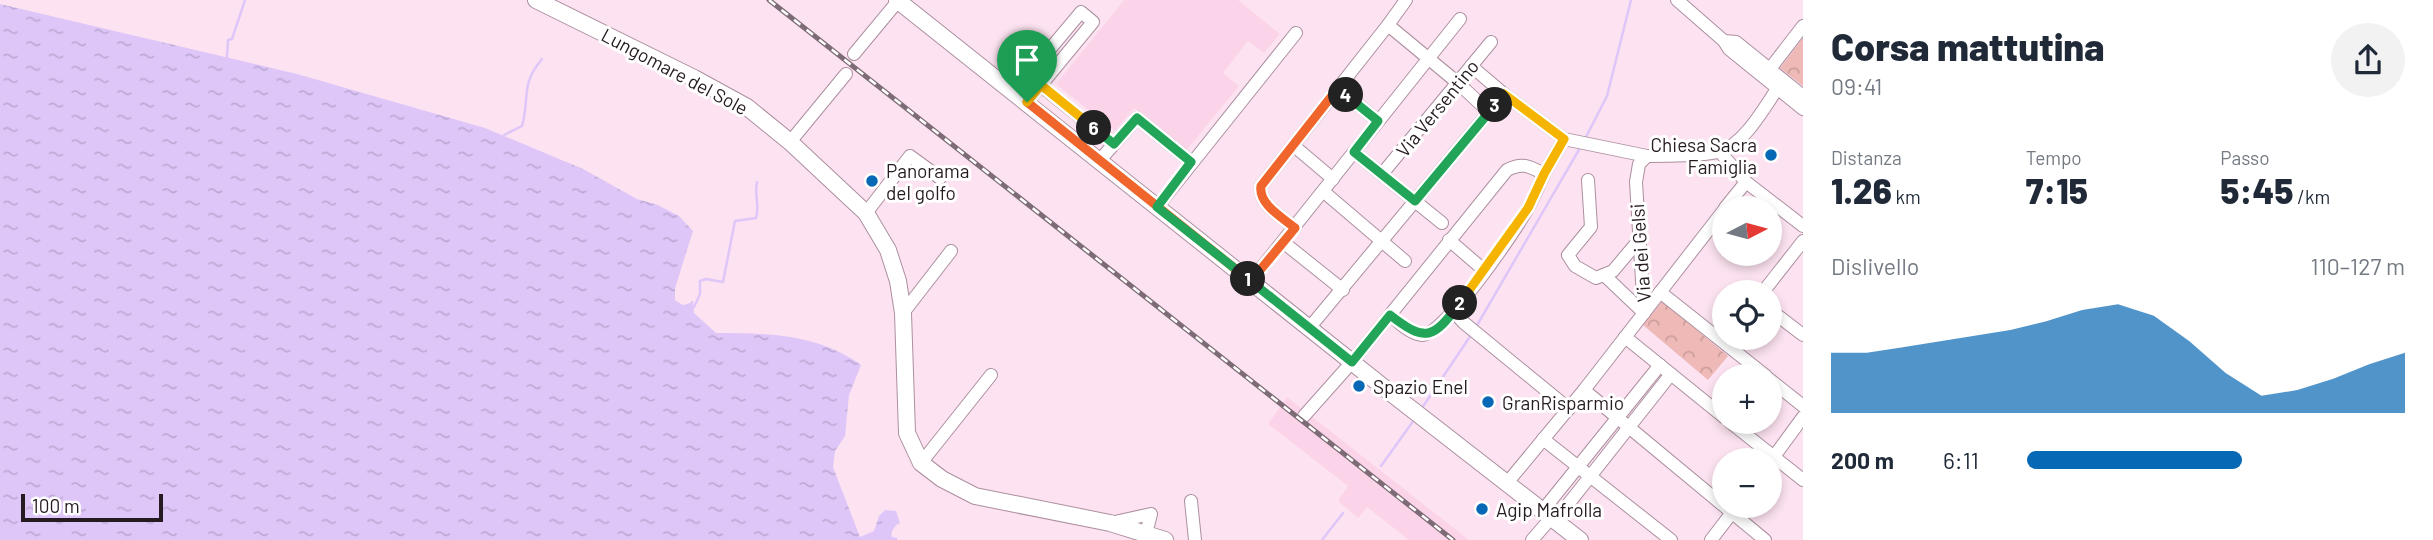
<!DOCTYPE html>
<html lang="it">
<head>
<meta charset="utf-8">
<style>
	body { margin:0; font-family:Barlow,sans-serif; background:#f2f2f3; color:#1f2937; height:100vh; display:flex; flex-direction:column; font-size:26px; white-space:nowrap }
	* { box-sizing:border-box; margin:0 }
	p { font-size:23px; color:#747a83 }
	.icon { flex:none; width:38px; height:38px; fill:none; stroke:currentColor; stroke-width:2; stroke-linecap:round; stroke-linejoin:round }
	.map { position:relative; flex:1; overflow:hidden }
	.drawer { display:flex; flex-direction:column; background:#fff; width:630px }
	.drawer>* { flex:none }
	.needle { width:46px; rotate:84deg }
	.controls { position:absolute; left:1712px; top:196px; display:grid; gap:14px }
	.controls a { display:grid; place-items:center; width:70px; height:70px; border-radius:50%; background:#fff; box-shadow:0 4px 10px #0003; font-size:35px }
	.scale { position:absolute; left:21px; bottom:18px; width:142px; box-sizing:border-box; padding-left:7px; border:4px solid #261b21; border-top:0; font-size:19px; line-height:24px; white-space:nowrap; color:#261b21; -webkit-text-stroke:5px #fff; paint-order:stroke }
	.pin { position:absolute; display:grid; place-items:center; width:60px; height:60px; color:#fff; margin:-72px -30px; border-radius:50% 50% 50% 0; rotate:-45deg; box-shadow:0 0 7px #0007 }
	.pin .icon { rotate:45deg }
	.km { position:absolute; width:35px; height:35px; margin:-18px; border-radius:50%; background:#222; color:#fff; font-size:19px; line-height:35px; text-align:center }
	.round { display:grid; place-items:center; flex:none; width:74px; height:74px; border-radius:37px; background:#f2f2f3 }
	.overview { display:flex; align-items:center; justify-content:space-between; height:119px; padding:0 28px }
	h1 { font-size:38px; font-weight:800; line-height:52px }
	.figures { display:grid; grid-template-columns:repeat(3,1fr); gap:10px; height:119px; padding:7px 28px }
	.figures div { display:grid; align-content:center }
	.figures b { font-size:35px; font-weight:800 }
	.figures small { font-size:19px; font-weight:400 }
	.figures p { font-size:19px }
	.chart { height:196px; padding:14px 28px }
	.chart p { display:flex; justify-content:space-between }
	.chart svg { width:100%; height:126px; margin-top:7px; fill:#0768b5; opacity:.7 }
	ul { padding:0 28px; list-style:none; font-size:23px }
	li { display:grid; grid-template-columns:112px 84px 1fr; align-items:center; height:52px }
	li i { height:18px; border-radius:9px; background:#0768b5 }
	main { display:flex; flex:1; min-height:0 }
	.map>svg:first-child { display:block }
</style>
</head>
<body>
<main>
<div class="map">
<svg width="1803" height="540" viewBox="0 0 1803 540">
	<defs>
		<pattern id="park-crowns" width="20" height="18" patternUnits="userSpaceOnUse" patternTransform="scale(1.75)"><rect width="20" height="18" fill="#eeb9b7"/><path d="M2 6a3 3 0 1 1 6 0M12 15a3 3 0 1 1 6 0" fill="none" stroke="#cc9e9d"/></pattern>
		<pattern id="water-ripples" width="26" height="14" patternUnits="userSpaceOnUse" patternTransform="scale(1.75)"><rect width="26" height="14" fill="#dec6f9"/><path d="M2 4q2-2 4 0t4 0M15 11q2-2 4 0t4 0" fill="none" stroke="#beaad5"/></pattern>
	</defs>
	<rect width="100%" height="100%" fill="#fde3f1"/>
	<g fill="#fcd4ea">
		<polygon points="1124,0 1238,0 1280,34 1264,53 1248,41 1223,73 1239,86 1186,151 1134,108 1115,131 1056,84"/>
		<polygon points="1287,397 1469,540 1409,540 1367,507 1358,518 1338,501 1348,486 1268,424"/>
	</g>
	<g fill="url(#park-crowns)">
		<polygon points="1803,38 1803,86 1780,68"/>
		<polygon points="1662,301 1728,356 1708,380 1643,325"/>
	</g>
	<path fill="url(#water-ripples)" d="M0,4L297,74L485,128L583,169L637,199L658,205L679,216L693,231L675,289V300L683,305L693,301L694,313L716,333C768,333 818,334 861,365L849,395L845,436L835,451L833,467L860,537L874,531L879,516L885,510L896,511L900,523L896,525L891,533L892,537L897,538V540H0Z"/>
	<polygon fill="#fde3f1" points="692,235 694,239 678,290 678,298 683,301 694,297 690,303 683,305 675,300 675,289"/>
	<g fill="none" stroke-linecap="round" stroke-linejoin="round">
		<g stroke="#dec6f9" stroke-width="2.5">
			<polyline points="227,57 228,40 232,39 245,0"/>
			<path d="M504,135L522,126C530,98 520,85 542,59"/>
			<polyline points="1585,139 1607,96 1631,0"/>
			<path d="M694,307L700,294V281L706,279L723,282L735,221L756,218C760,206 754,195 757,182"/>
			<polyline points="1476,327 1580,148"/>
			<polyline points="1422,408 1471,335"/>
			<polyline points="1381,466 1414,420"/>
			<polyline points="1322,540 1343,513"/>
		</g>
		<g stroke="#ac8fa0" stroke-width="14">
			<g id="street">
				<polyline points="1677,0 1724,41 1729,49 1803,109"/>
				<polyline points="1388,25 1458,83 1489,112"/>
				<polyline points="1724,41 1736,42 1803,96"/>
				<polyline points="854,54 898,1"/>
				<polyline points="1471,66 1504,94 1564,139 1647,156"/>
				<polyline points="1766,74 1803,26"/>
				<polyline points="1035,81 1114,144"/>
				<polyline points="1338,88 1378,121"/>
				<polyline points="1014,92 1081,12 1093,22 1027,102"/>
				<polyline points="790,142 846,74"/>
				<polyline points="1294,146 1333,179"/>
				<polyline points="1354,152 1442,223"/>
				<polyline points="1720,152 1746,182 1803,226"/>
				<polyline points="1100,160 1137,118 1191,162"/>
				<polyline points="1382,174 1491,42"/>
				<polyline points="1588,180 1591,227 1568,255 1575,266 1596,278 1613,271 1639,240"/>
				<polyline points="1324,192 1405,261"/>
				<polyline points="1157,207 1296,33"/>
				<polyline points="1725,208 1746,182"/>
				<polyline points="866,213 910,156 940,178"/>
				<path d="M1295,228C1283,218 1258,204 1261,186L1388,25L1406,0"/>
				<polyline points="1449,240 1485,271"/>
				<polyline points="1283,242 1343,290"/>
				<polyline points="1604,275 1644,313"/>
				<polyline points="1251,281 1460,19"/>
				<polyline points="1660,292 1766,376"/>
				<polyline points="1763,292 1803,241"/>
				<polyline points="1769,309 1803,335"/>
				<polyline points="1454,312 1463,322 1569,409"/>
				<polyline points="903,313 951,251"/>
				<path d="M1644,313L1636,182L1639,164L1647,156C1669,155 1697,157 1718,152C1745,146 1768,101 1783,80"/>
				<path d="M1390,315C1399,322 1410,334 1422,335C1444,336 1516,230 1528,208C1534,197 1539,185 1544,174"/>
				<polyline points="1310,327 1504,94"/>
				<polyline points="1625,337 1724,417"/>
				<polyline points="1769,379 1803,406"/>
				<polyline points="1584,390 1765,540"/>
				<path d="M1304,416L1352,362L1507,170C1522,162 1529,166 1544,174L1564,139"/>
				<polyline points="1730,422 1803,480"/>
				<polyline points="1543,439 1671,540"/>
				<polyline points="1770,462 1803,417"/>
				<polyline points="921,463 991,375"/>
				<polyline points="1507,483 1584,390 1724,210"/>
				<polyline points="1191,501 1195,540"/>
				<polyline points="1551,518 1548,504 1660,365"/>
				<polyline points="1110,523 1151,514 1146,534"/>
				<polyline points="1532,540 1551,518 1562,512 1671,374"/>
				<polyline points="1711,540 1737,506"/>
			</g>
		</g>
		<g stroke="#ac8fa0" stroke-width="18">
			<g id="secondary">
				<polyline points="536,0 694,78 747,107 790,142 866,213 888,250 898,281 903,313 907,433 921,463 942,479 975,496 1110,523 1165,540"/>
				<polyline points="897,0 1387,390 1580,540"/>
			</g>
		</g>
		<use href="#street" stroke="#fff" stroke-width="12"/>
		<use href="#secondary" stroke="#fff" stroke-width="16"/>
		<g stroke="#7d6c75" stroke-width="5">
			<polyline id="rail" points="769,0 1453,540"/>
		</g>
		<use href="#rail" stroke="#fff" stroke-width="2.5" stroke-dasharray="8" stroke-linecap="butt"/>
	</g>
	<g fill="none" stroke-linecap="round" stroke-linejoin="round">
		<g stroke="#fff" stroke-width="14">
			<polyline id="split-1" points="1027,102 1248,279"/>
		</g>
		<g stroke="#fff" stroke-width="14">
			<path id="split-2" d="M1248,279L1352,362L1390,315C1426,343 1433,339 1460,303"/>
		</g>
		<g stroke="#fff" stroke-width="14">
			<polyline id="split-3" points="1460,303 1528,208 1544,174 1564,139 1504,94 1495,105"/>
		</g>
		<g stroke="#fff" stroke-width="14">
			<polyline id="split-4" points="1346,95 1378,121 1354,152 1415,201 1495,105"/>
		</g>
		<g stroke="#fff" stroke-width="14">
			<path id="split-5" d="M1233,267L1251,281L1295,228C1283,218 1258,204 1261,186L1338,88L1346,95"/>
		</g>
		<g stroke="#fff" stroke-width="14">
			<polyline id="split-6" points="1094,128 1114,144 1137,118 1191,162 1157,207 1233,267"/>
		</g>
		<g stroke="#fff" stroke-width="14">
			<polyline id="split-7" points="1027,102 1041,85 1094,128"/>
		</g>
		<use href="#split-1" stroke="#f0652b" stroke-width="9"/>
		<use href="#split-2" stroke="#22a559" stroke-width="9"/>
		<use href="#split-3" stroke="#f5b400" stroke-width="9"/>
		<use href="#split-4" stroke="#22a559" stroke-width="9"/>
		<use href="#split-5" stroke="#f0652b" stroke-width="9"/>
		<use href="#split-6" stroke="#22a559" stroke-width="9"/>
		<use href="#split-7" stroke="#f5b400" stroke-width="9"/>
	</g>
	<g fill="#0768b5" stroke="#fff" stroke-width="2.5">
		<circle cx="1771" cy="155" r="7"/>
		<circle cx="872" cy="181" r="7"/>
		<circle cx="1359" cy="386" r="7"/>
		<circle cx="1488" cy="402" r="7"/>
		<circle cx="1482" cy="509" r="7"/>
	</g>
	<g text-anchor="middle" dominant-baseline="central" stroke-width="6" stroke-linejoin="round" paint-order="stroke">
		<g font-size="19" fill="#261b21" stroke="#fff">
			<text transform="translate(675 71) rotate(28)">Lungomare del Sole</text>
			<text transform="translate(1437 108) rotate(-51)">Via Versentino</text>
			<text transform="translate(1640 253) rotate(-94)">Via dei Gelsi</text>
		</g>
		<g font-size="19" fill="#261b21" stroke="#fff" text-anchor="start">
			<text x="1757" y="144" text-anchor="end">Chiesa Sacra<tspan x="1757" dy="22">Famiglia</tspan></text>
			<text x="886" y="170">Panorama<tspan x="886" dy="22">del golfo</tspan></text>
			<text x="1373" y="386">Spazio Enel</text>
			<text x="1502" y="402">GranRisparmio</text>
			<text x="1496" y="509">Agip Mafrolla</text>
		</g>
	</g>
</svg>
<div class="controls">
<a><svg class="needle" viewBox="-14 -14 28 28"><path d="M0-13l5 13h-10z" fill="#e53935"/><path d="M0 13l5-13h-10z" fill="#747a83"/></svg></a>
<a><svg class="icon" aria-label="locate" viewBox="0 0 24 24"><circle cx="12" cy="12" r="6"/><path d="M12 2v4M12 18v4M2 12h4M18 12h4"/></svg></a>
<a>+</a>
<a>−</a>
</div>
<div class="scale">100 m</div>
<div class="pin" style="left:1027px;top:102px;background:#1e9e55"><svg class="icon" aria-label="arrive" viewBox="0 0 24 24"><path d="M6 21V4h12l-3 4 3 4H6"/></svg></div>
<b class="km" style="left:1248px;top:279px">1</b>
<b class="km" style="left:1460px;top:303px">2</b>
<b class="km" style="left:1495px;top:105px">3</b>
<b class="km" style="left:1346px;top:95px">4</b>
<b class="km" style="left:1094px;top:128px">6</b>
</div>
<section class="drawer">
<div class="overview"><div><h1>Corsa mattutina</h1><p>09:41</p></div><a class="round"><svg class="icon" aria-label="share" viewBox="0 0 24 24"><path d="M12 15V3M7 8l5-5 5 5M5 13v7h14v-7"/></svg></a></div>
<div class="figures">
<div><p>Distanza</p><b>1.26<small> km</small></b></div>
<div><p>Tempo</p><b>7:15</b></div>
<div><p>Passo</p><b>5:45<small> /km</small></b></div>
</div>
<div class="chart"><p><span>Dislivello</span>110–127 m</p>
<svg viewBox="0 0 160 44" preserveAspectRatio="none"><path d="M0 44V23L10 23L20 21L30 19L40 17L50 15L60 12L70 8L80 6L90 10L100 19L110 30L120 38L130 36L140 32L150 27L160 23V44z"/></svg>
</div>
<ul>
<li><b>200 m</b>6:11<i style="width:57%"></i></li>
</ul>
</section>
</main>
</body>
</html>
